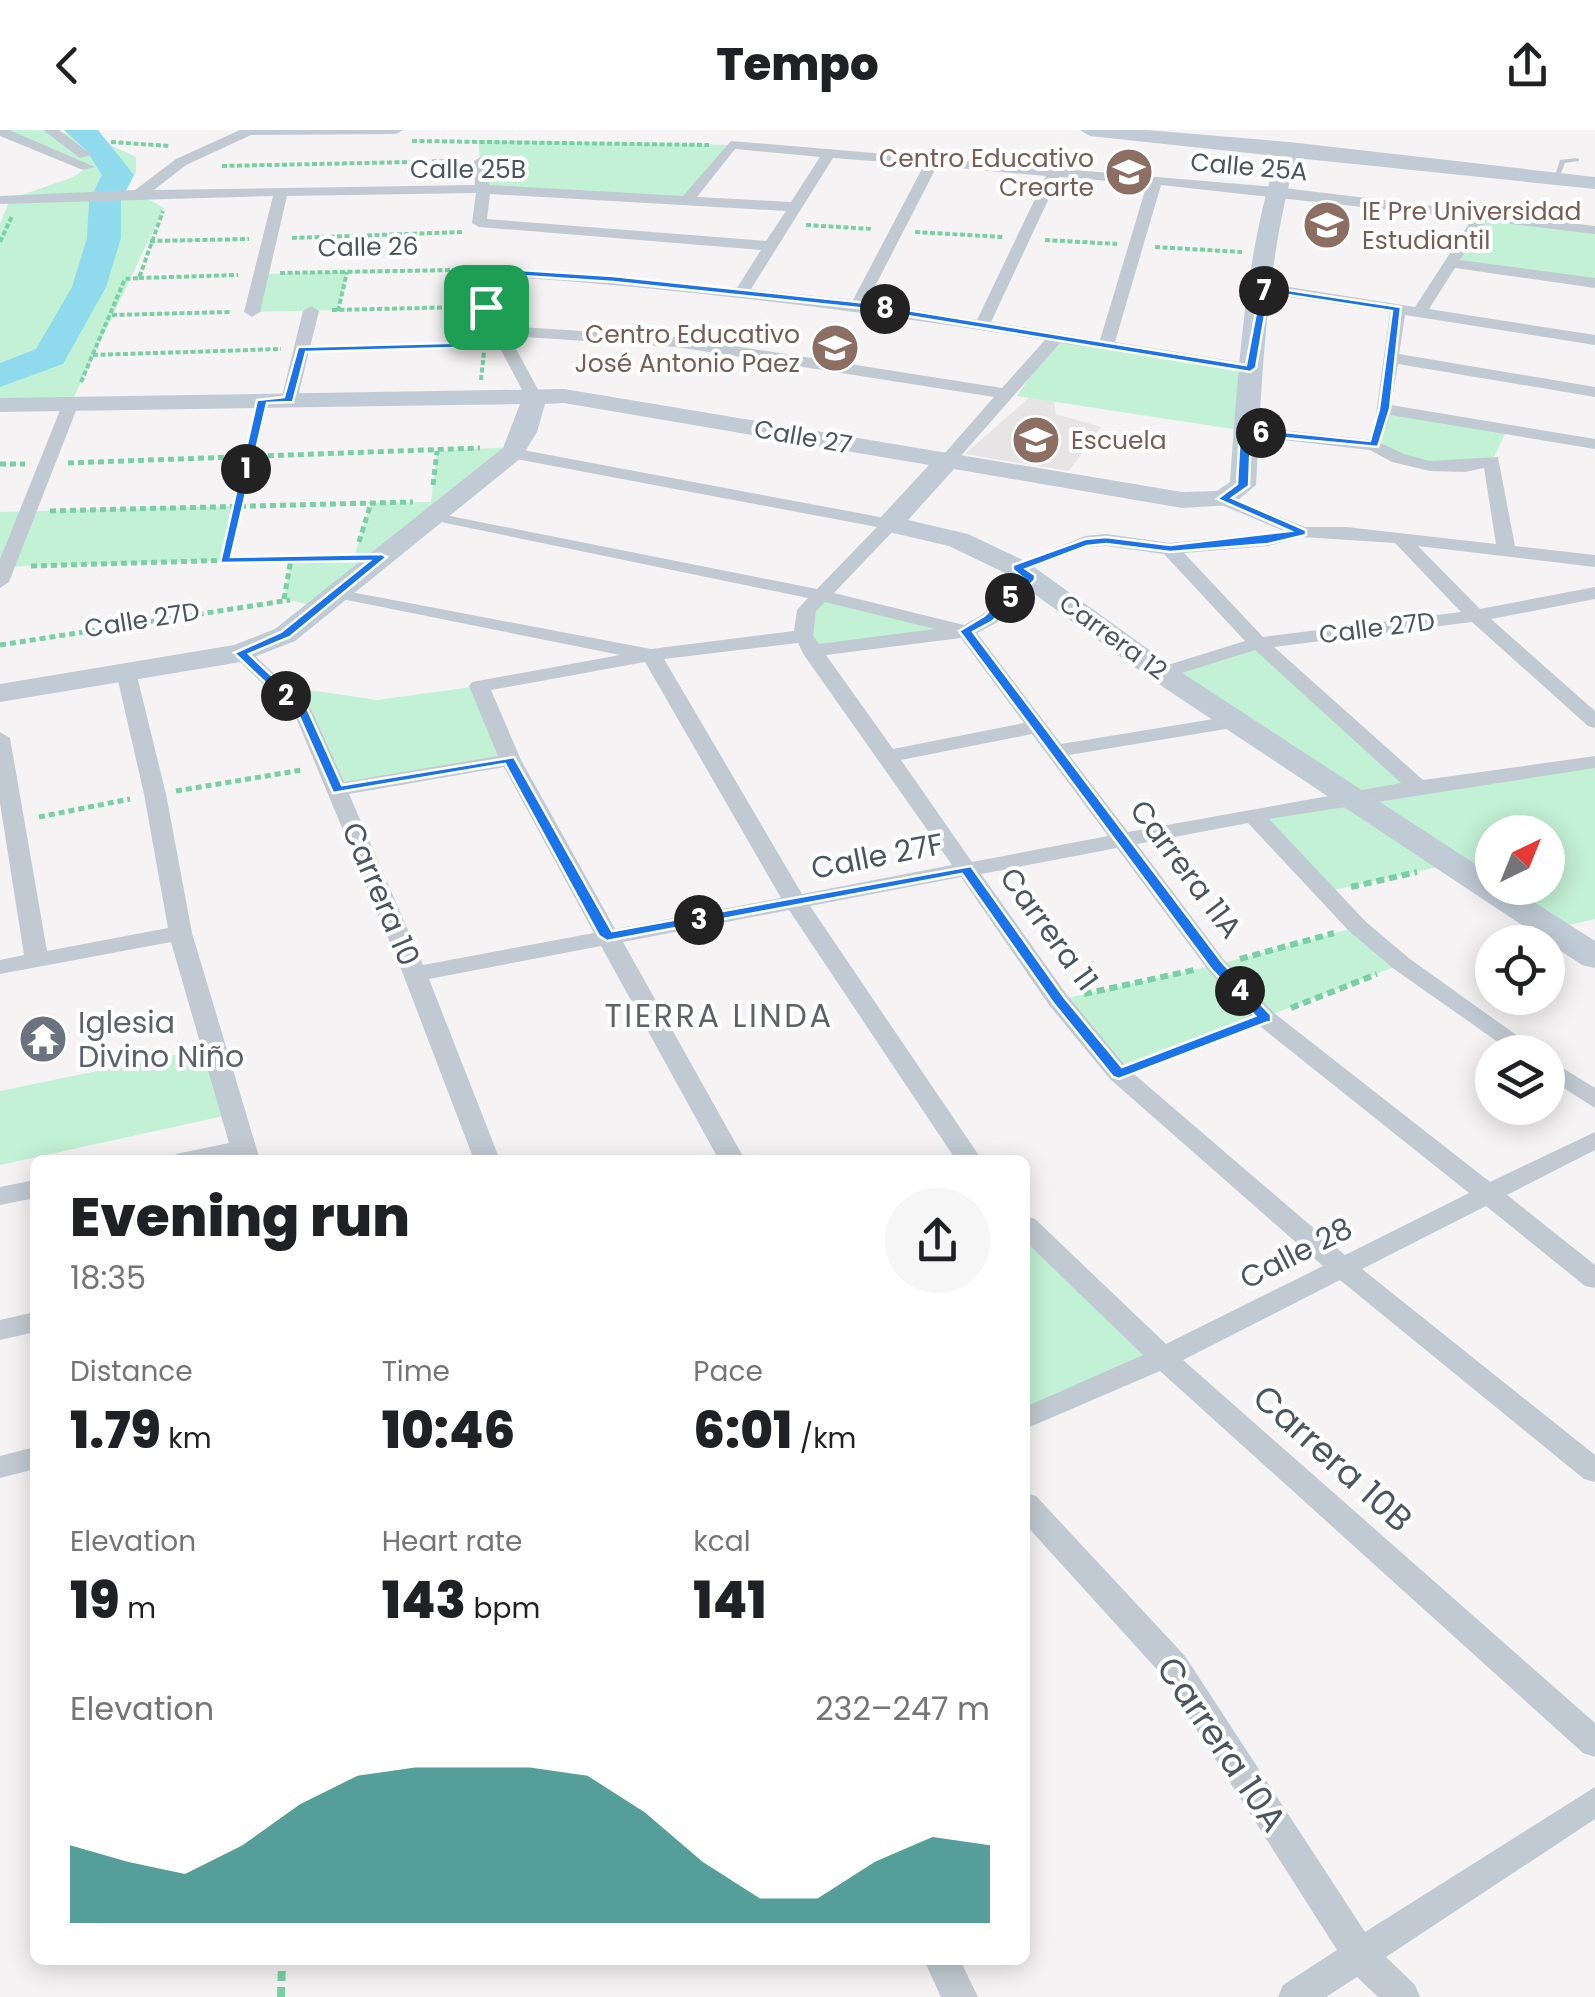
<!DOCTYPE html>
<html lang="en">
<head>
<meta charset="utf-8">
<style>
	body { margin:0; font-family:Poppins,sans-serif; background:#f6f6f6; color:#202124; height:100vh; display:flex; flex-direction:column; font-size:38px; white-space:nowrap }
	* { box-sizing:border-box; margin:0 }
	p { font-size:32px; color:#757577 }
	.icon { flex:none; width:55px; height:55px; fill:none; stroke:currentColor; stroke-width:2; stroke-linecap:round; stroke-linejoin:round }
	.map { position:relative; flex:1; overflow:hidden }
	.details { position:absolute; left:30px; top:1025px; width:1000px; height:810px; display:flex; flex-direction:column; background:#fff; border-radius:15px; box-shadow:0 5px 25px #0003 }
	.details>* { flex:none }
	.needle { width:65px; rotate:43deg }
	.tools { position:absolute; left:1475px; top:685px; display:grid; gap:20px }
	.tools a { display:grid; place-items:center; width:90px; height:90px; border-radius:50%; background:#fff; box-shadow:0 5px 25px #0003; font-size:50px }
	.pin { position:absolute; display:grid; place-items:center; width:85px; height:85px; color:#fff; margin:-42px; border-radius:20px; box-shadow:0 5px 15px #0006 }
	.km { position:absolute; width:50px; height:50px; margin:-25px; border-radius:50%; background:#222; color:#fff; font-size:28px; line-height:50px; text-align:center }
	.round { display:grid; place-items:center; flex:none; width:105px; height:105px; border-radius:52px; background:#f6f6f6 }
	.head { display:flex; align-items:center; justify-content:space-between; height:170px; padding:0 40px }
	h1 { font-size:55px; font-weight:800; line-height:75px }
	.metrics { display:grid; grid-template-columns:repeat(3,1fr); gap:15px; height:170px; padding:10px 40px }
	.metrics div { display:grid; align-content:center }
	.metrics b { font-size:50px; font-weight:800 }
	.metrics small { font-size:28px; font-weight:400 }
	.metrics p { font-size:28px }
	.chart { height:280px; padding:20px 40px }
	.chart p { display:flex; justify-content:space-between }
	.chart svg { width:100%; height:180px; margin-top:10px; fill:#0f766e; opacity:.7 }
	header { display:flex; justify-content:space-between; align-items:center; height:130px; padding:0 40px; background:#fff; font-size:45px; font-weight:800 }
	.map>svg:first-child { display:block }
</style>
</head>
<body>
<header><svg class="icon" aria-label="back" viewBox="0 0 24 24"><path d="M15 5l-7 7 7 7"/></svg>Tempo<svg class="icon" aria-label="share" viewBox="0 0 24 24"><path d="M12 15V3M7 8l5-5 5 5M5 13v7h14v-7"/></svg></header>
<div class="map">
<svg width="1595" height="1867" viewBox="0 0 1595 1867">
	<rect width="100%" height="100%" fill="#f5f3f3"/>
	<polygon fill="#e6e4e5" points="1030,267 1054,270 1056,284 1101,297 1069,341 965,324"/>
	<g fill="#c3f1d5" fill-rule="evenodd">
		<path d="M0,0C63,0 80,0 136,27V43L121,61L139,64L164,78L71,273L0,275V94L10,69L71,48L87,38Z"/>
		<polygon points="478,10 731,15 687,70 483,59"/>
		<polygon points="1481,86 1595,100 1595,153 1453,133"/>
		<polygon points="347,142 338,180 252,182 263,144"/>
		<polygon points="1056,207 1250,239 1246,301 1017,266"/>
		<polygon points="1385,279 1507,300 1492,331 1430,336 1374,315"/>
		<polygon points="516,317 320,477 284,469 291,429 354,427 371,373 431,372 437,321"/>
		<polygon points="238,376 224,430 0,437 0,382"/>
		<polygon points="821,468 966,501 811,521 807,480"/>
		<path d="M1258,513L1419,657L1595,632V789L1552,799L1452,734L1325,762L1256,688L1348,668L1162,543ZM1492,702H1548V758H1492Z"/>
		<polygon points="274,555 377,570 479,556 510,630 337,660 304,583"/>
		<polygon points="1358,797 1402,834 1119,944 1058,870 1216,835"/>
		<polygon points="214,917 233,984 0,1035 0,961"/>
		<polygon points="1025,1095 1163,1228 1025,1289"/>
	</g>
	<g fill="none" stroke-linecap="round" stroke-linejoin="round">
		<polygon fill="#90daee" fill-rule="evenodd" points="64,0 98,0 134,45 121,71 121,108 106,157 63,234 0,257 0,233 36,219 72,157 87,108 89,71 102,45 86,20"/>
		<g stroke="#7ad0a6" stroke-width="4" stroke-dasharray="5 2.5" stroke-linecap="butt">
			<polyline points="412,11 709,15"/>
			<polyline points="111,12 169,16"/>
			<polyline points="222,36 459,31"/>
			<polyline points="806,95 873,99"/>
			<polyline points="915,102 1003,107"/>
			<polyline points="292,108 464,102"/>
			<polyline points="1045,110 1117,114"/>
			<polyline points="150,111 249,109"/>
			<polyline points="0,112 12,86"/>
			<polyline points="1155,117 1242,122"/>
			<polyline points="280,143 453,140"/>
			<polyline points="139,148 238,145"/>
			<polyline points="332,180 465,177"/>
			<polyline points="338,181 347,142"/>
			<polyline points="112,185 230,182"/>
			<polyline points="323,219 481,215"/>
			<polyline points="93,225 281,219"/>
			<polyline points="481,250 484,222"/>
			<polyline points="81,252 125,149 139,148 163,81"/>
			<polyline points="254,306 258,291"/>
		</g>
		<g stroke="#7ad0a6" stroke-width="5" stroke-dasharray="6 4" stroke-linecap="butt">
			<polyline points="68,333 480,318"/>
			<polyline points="0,334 25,334"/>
			<polyline points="433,355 437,321"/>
			<polyline points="50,381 413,372"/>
			<polyline points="359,412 371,373"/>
			<polyline points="224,430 255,304"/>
			<polyline points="31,436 339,427"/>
			<polyline points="284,469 291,429"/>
			<polyline points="0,515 290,470"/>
			<polyline points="176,661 302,640"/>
			<polyline points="39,687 130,669"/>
		</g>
		<g stroke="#7ad0a6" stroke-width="6" stroke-dasharray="8 5" stroke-linecap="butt">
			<polyline points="1351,757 1417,742"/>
			<polyline points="1240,829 1334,803"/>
			<polyline points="1084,864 1194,840"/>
			<polyline points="1291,878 1377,844"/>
			<polyline points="1142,935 1242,897"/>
		</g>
		<polyline stroke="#7ad0a6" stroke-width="8" stroke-dasharray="10 6" stroke-linecap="butt" points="281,1867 282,1830"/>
		<polygon fill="#c1cad2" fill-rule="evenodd" points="1577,28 1579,29 1579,31 1565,33 1559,48 1554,49 1560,30"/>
		<g fill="#c1cad2" fill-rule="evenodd">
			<polygon points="0,0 9,0 95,37 83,40 0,6"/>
			<polygon points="43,0 59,0 92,25 80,28"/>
			<path d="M240,0H403L396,4L251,5L186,35L154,60L475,55L474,31L481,27L488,31L489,55L683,66L731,11L1276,57L1595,96V104L1485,91L1460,130L1595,148V158L1455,138L1429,179L1595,205V215L1405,185L1399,224L1595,257V267L1398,234L1391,275L1595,309V319L1390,285L1386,299H1374L1390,182L1264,163L1256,158L1264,153L1415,177L1472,89L1161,55L1115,212L1250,234L1256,236V242L1060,213L952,336L946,337L937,332L994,267L677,217L509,206L541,265L527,269L478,177L465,140L472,136L737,158L761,120L479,97L472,93L476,63L287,66L260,182L252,187L244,182L273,66L0,74V66L135,60L176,29ZM735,19L820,27L791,72L697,67ZM833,28L924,35L853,170L751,159ZM937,36L1046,46L977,190L867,172ZM1059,47L1147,54L1100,210L991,192ZM490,64L786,81L766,111L487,89ZM481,145C671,157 857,180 1045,210L1002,258L677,207L504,196Z"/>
			<polygon points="311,176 319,181 297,270 283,274 281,270 303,181"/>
			<polygon points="71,268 79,273 9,452 0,458 0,429 63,273"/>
			<path d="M1246,296L1374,310L1404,324L1430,331L1498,327L1515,416L1595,425V437L1418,416L1480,479L1595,457V469L1491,489L1595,581V598L1588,596L1472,492L1274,517L1423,650L1595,626V638L1269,689L1366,792L1410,829L1540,922H1512L1394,839L1350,802L1248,693L1137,714L1224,830L1274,883L1490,1052L1595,1002V1020L1507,1065L1595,1135V1158L1585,1156L1486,1076L1362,1139L1595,1325V1352L1584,1349L1340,1150L1183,1230L1595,1593V1627L1583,1623L1160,1241L1025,1299V1277L1143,1225L1025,1111V1086L1035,1089L1166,1214L1323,1136L1110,949L1049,875L961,747L810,776L982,1030H956L789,780L623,812L745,1030H719L601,816L429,849L500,1030H474L403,844L295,585L231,523L234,519H248L311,579L344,652L498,626L469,556L472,552L620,525L337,468L327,462L330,458L651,519L794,501L797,480L808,468L436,391L430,390V382L817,459L877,397L506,327V319L512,318L896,390V398L834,463L964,495L982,485L1024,443H1038V451L996,493L977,503L1061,614L1238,585L1248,591L1238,597L1069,625L1128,702L1401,653L1255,520L1169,547H1155V539L1245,511L1164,424L1106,416L1088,417L1017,444L1008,438L1085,406L1106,404L1170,413L1284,401L1217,373L1214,369L1223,364L1305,397H1346L1496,414L1484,338L1465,342L1430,341L1392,332L1370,320L1240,305L1238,301ZM1302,407L1395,413L1461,482L1263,507L1184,423L1268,416ZM825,472L935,499L819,514L813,506L816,481ZM961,508L1024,593L893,619L826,525ZM798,513L804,525L952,735L802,764L664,529ZM645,532L781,768L615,799L521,630L491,560ZM1032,604L1108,706L972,732L901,630ZM504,637L594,803L423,835L349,664ZM1117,718L1208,840L1256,893L1469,1063L1345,1125L1128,939L1067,865L981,744Z"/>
			<polygon points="126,536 136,542 166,664 192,803 260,1030 172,1030 176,1024 229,1013 171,812 0,844 0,830 24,825 0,673 0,602 10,608 47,821 168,798 144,664 116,542"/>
			<polygon points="1548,929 1595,958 1595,978 1548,948"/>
			<polygon points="35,1050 35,1068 0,1075 0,1057"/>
			<polygon points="35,1182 35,1202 0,1210 0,1190"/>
			<polygon points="35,1317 35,1339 0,1348 0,1326"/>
			<polygon points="1025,1363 1036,1366 1185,1526 1365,1802 1595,1657 1595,1689 1386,1827 1415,1855 1420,1867 1378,1867 1357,1847 1326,1867 1278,1867 1283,1855 1337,1820 1161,1544 1025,1394"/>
			<polygon points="924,1830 960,1830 978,1867 941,1867"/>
		</g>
		<path fill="#c1cbd6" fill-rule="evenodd" d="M1080,0H1147L1289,12L1595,47V59L1296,28C1266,132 1262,247 1256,355L1232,375L1182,378L954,339L908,390L968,404L1027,432L1173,537L1492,745V758H1512L1595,811V838L1582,835L1151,549L1007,444L949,416L880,400L876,394L880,388L929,335L564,273L545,274L537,302L521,328L295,511L241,532L0,572V554L234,515L275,499L503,318L520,274L0,282V268L564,259L1182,362L1217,361L1230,352C1238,244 1244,129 1277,26L1090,6Z"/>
	</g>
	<path fill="#1a73e8" stroke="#fff" stroke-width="2.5" fill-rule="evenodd" d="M472,137L613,146L858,172L1246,235L1261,156L1401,177L1390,279L1378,317L1251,305L1249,356L1232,368L1306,400V405L1268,414L1170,422L1106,414L1087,416L1026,439L1035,445V450L993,491L973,502L1222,832L1271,885V891L1119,949L1113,947L1053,873L962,744L607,811L599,806L505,634L333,663L298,584L234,523L281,502L369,431L220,433L257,270L284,267L298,217L483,212L497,201L481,177L467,140ZM478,143L613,152L858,178L1250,242L1256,238L1269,162L1392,181L1379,279L1370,311L1246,298L1240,301L1237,354L1217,369L1290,401L1170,415L1106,407L1085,409L1013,435V440L1023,448L984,486L959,501L1211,839L1255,886L1122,937L1064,867L971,736L612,801L514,627L342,655L308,580L249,524L290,507L387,427L381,424L231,427L267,273L293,272L306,222L489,217L507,201L491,177Z"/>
	<defs>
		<g id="school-disc" transform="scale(2.5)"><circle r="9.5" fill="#8d6e63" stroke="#fff"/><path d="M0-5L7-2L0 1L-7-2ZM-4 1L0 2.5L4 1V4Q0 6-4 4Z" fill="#fff"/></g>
		<g id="university-disc" transform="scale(2.5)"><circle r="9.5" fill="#8d6e63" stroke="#fff"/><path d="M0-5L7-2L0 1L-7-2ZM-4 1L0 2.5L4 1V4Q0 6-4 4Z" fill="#fff"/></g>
		<g id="temple-disc" transform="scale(2.5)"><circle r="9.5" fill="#6b7280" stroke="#fff"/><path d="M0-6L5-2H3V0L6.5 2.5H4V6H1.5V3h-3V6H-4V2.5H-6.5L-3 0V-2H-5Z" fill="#fff"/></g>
	</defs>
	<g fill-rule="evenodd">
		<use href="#school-disc" x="1129" y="42"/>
		<use href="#university-disc" x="1327" y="95"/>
		<use href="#school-disc" x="835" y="218"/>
		<use href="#school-disc" x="1036" y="310"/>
		<use href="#temple-disc" x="43" y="909"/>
	</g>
	<g text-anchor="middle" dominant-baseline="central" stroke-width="8" stroke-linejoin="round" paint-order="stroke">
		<g font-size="25" fill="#785e54" stroke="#fff" text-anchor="end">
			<text x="1094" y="28">Centro Educativo<tspan x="1094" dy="29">Crearte</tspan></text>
			<text x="1362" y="81" text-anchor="start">IE Pre Universidad<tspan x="1362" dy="29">Estudiantil</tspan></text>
			<text x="800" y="204">Centro Educativo<tspan x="800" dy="29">José Antonio Paez</tspan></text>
			<text x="1071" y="310" text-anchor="start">Escuela</text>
		</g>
		<g font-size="25" fill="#4a5661" stroke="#fff">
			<text transform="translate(1249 37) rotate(5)">Calle 25A</text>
			<text x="468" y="39">Calle 25B</text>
			<text transform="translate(368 117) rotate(-1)">Calle 26</text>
			<text transform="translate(803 307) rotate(10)">Calle 27</text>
			<text transform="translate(142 490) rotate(-9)">Calle 27D</text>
			<text transform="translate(1377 498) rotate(-7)">Calle 27D</text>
			<text transform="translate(1113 507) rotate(36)">Carrera 12</text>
		</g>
		<g font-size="30" fill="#4a5661" stroke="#fff">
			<text transform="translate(877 726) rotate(-11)">Calle 27F</text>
			<text transform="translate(1186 739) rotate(53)">Carrera 11A</text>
			<text transform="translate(381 764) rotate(67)">Carrera 10</text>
			<text transform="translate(1049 799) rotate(54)">Carrera 11</text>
			<text transform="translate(1296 1123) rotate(-27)">Calle 28</text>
		</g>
		<g font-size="30" fill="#5b616d" stroke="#fff" text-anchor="start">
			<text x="78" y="892">Iglesia<tspan x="78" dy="34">Divino Niño</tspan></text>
		</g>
		<g font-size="32" letter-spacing="2.5" fill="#5f6368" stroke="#fff">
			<text x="719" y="885">TIERRA LINDA</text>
		</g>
		<g font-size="35" fill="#4a5661" stroke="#fff">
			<text transform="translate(1333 1328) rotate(42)">Carrera 10B</text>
			<text transform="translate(1222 1614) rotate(56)">Carrera 10A</text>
		</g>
	</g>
</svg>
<div class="tools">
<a><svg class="needle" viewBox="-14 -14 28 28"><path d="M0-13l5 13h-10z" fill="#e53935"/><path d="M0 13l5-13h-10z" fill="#757577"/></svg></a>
<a><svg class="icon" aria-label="locate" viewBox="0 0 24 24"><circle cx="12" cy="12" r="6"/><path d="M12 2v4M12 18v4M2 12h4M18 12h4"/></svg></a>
<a><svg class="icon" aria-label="layers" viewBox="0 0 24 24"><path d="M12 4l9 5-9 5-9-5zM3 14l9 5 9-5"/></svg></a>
</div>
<div class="pin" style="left:486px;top:177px;background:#1e9e55"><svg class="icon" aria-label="arrive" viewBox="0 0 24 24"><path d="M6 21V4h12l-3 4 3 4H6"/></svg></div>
<b class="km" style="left:246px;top:339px">1</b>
<b class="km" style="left:286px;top:566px">2</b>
<b class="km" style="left:699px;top:790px">3</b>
<b class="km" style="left:1240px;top:861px">4</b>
<b class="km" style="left:1010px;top:468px">5</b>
<b class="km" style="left:1261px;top:303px">6</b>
<b class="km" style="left:1264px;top:161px">7</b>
<b class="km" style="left:885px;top:179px">8</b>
<section class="details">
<div class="head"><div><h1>Evening run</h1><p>18:35</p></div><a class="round"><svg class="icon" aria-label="share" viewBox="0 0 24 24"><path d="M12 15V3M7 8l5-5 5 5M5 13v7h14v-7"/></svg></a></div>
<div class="metrics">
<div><p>Distance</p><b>1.79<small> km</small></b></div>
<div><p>Time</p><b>10:46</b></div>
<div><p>Pace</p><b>6:01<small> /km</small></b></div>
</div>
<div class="metrics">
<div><p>Elevation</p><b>19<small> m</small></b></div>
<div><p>Heart rate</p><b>143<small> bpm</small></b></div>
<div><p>kcal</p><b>141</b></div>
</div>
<div class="chart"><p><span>Elevation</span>232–247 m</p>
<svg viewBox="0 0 160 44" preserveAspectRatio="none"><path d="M0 44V25L10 29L20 32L30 25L40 15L50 8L60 6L70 6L80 6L90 8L100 17L110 29L120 38L130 38L140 29L150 23L160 25V44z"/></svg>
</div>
</section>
</div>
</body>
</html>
